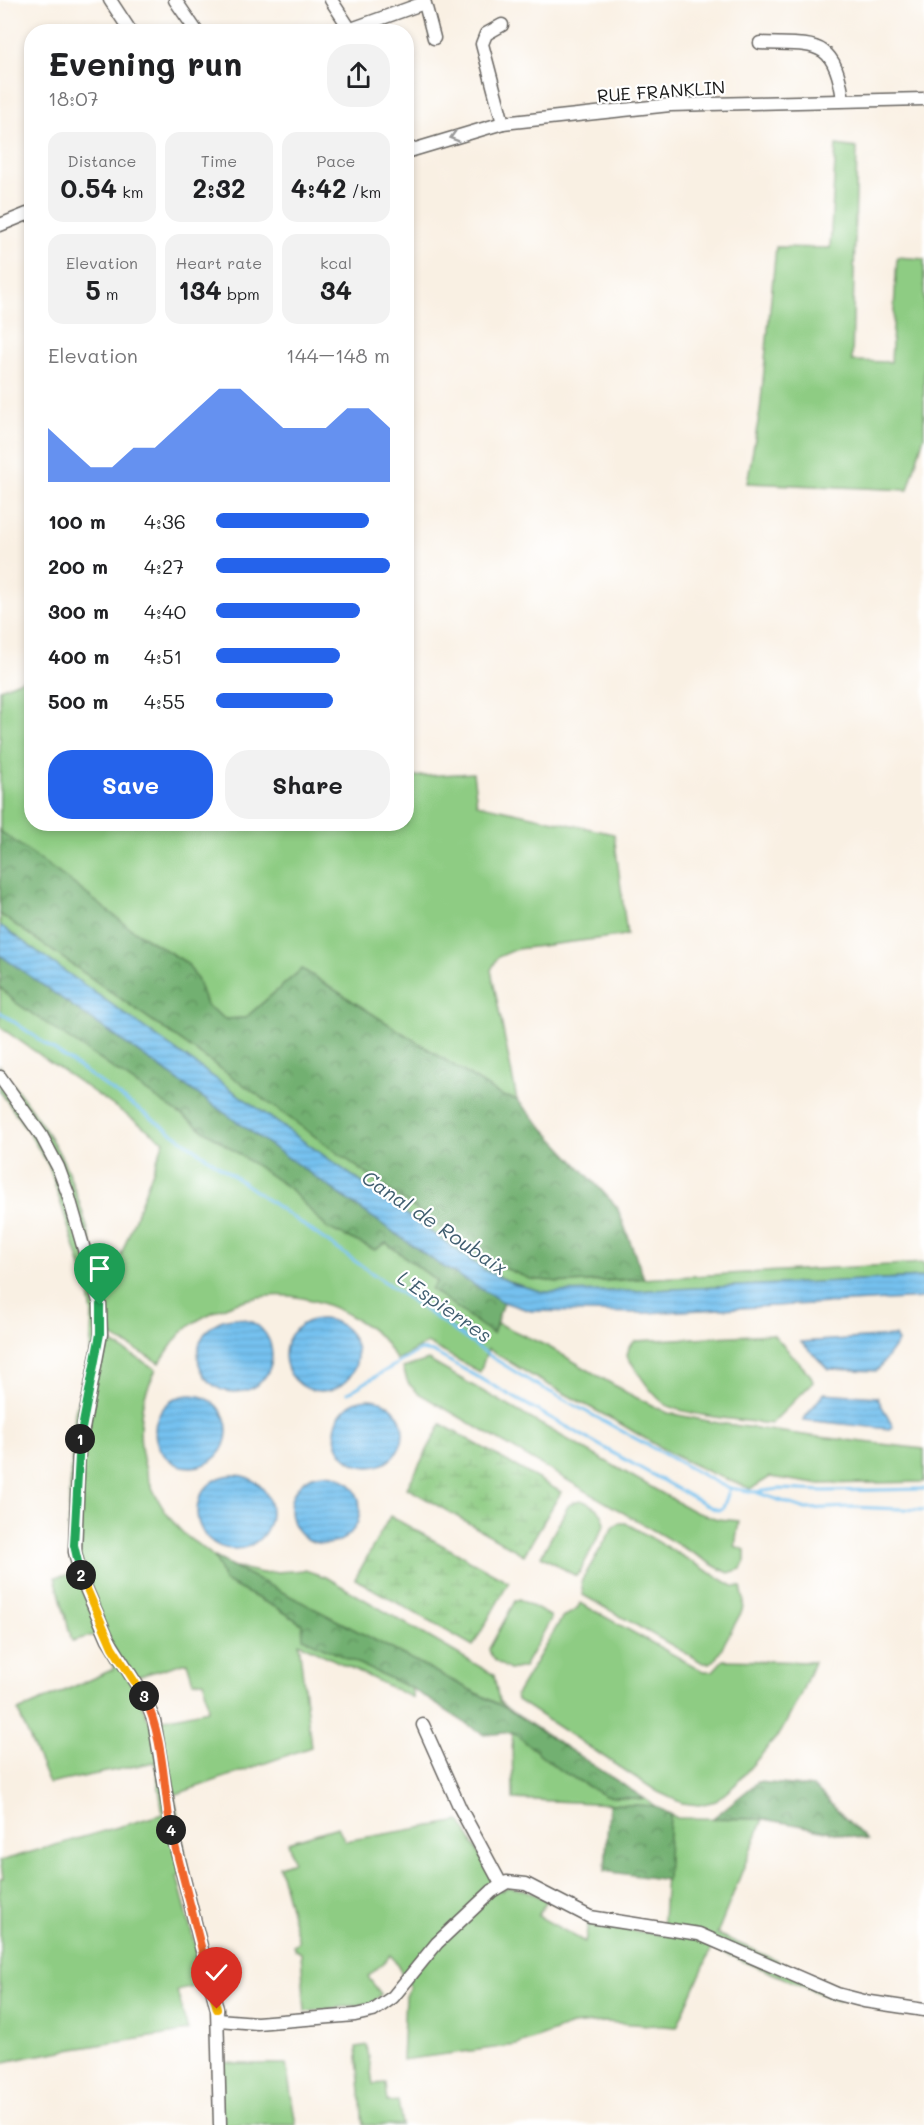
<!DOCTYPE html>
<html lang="en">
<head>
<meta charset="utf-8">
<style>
	body { margin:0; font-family:Mali,sans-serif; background:#f2f2f2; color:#202124; height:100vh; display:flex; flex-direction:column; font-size:22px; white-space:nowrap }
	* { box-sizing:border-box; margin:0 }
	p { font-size:20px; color:#757577 }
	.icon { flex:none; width:33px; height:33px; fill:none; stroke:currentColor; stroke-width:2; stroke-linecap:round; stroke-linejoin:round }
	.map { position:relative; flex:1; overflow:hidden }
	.drawer { position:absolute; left:24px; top:24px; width:390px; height:807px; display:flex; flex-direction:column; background:#fff; border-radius:24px; box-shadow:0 3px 9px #0003 }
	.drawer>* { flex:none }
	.pin { position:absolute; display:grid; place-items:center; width:51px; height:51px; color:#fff; margin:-62px -26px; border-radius:50% 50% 50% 0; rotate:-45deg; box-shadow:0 0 6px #0007 }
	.pin .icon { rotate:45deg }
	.km { position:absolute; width:30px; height:30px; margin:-15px; border-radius:50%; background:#222; color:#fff; font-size:16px; line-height:30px; text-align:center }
	.round { display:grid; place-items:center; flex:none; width:63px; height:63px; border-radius:24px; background:#f2f2f2 }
	.headline { display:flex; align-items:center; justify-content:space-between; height:102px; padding:0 24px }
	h1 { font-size:33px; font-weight:700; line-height:45px }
	.figures { display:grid; grid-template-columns:repeat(3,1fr); gap:9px; height:102px; padding:6px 24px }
	.figures div { display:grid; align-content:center; border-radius:15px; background:#f2f2f2; text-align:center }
	.figures b { font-size:26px; font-weight:700 }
	.figures small { font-size:16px; font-weight:400 }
	.figures p { font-size:16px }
	.chart { height:168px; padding:12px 24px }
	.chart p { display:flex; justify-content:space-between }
	.chart svg { width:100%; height:108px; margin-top:6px; fill:#2563eb; opacity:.7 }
	.button { display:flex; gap:12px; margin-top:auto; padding:12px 24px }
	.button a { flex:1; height:69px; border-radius:24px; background:#2563eb; color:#fff; font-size:24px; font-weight:700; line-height:69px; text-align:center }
	.button a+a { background:#f2f2f2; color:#202124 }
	ul { padding:0 24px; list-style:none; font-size:20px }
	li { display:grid; grid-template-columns:96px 72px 1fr; align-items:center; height:45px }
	li i { height:15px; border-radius:8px; background:#2563eb }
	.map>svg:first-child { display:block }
</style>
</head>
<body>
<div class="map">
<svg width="924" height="2125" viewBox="0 0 924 2125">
	<defs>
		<pattern id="forest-crowns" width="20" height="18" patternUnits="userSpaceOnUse" patternTransform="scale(1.5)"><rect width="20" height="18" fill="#72b071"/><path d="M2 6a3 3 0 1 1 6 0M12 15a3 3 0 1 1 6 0" fill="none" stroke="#5d8e5c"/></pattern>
		<pattern id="wetland-marsh" width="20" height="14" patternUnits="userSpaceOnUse" patternTransform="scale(1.5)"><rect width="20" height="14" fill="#8ecc83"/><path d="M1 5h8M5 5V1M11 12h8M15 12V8" fill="none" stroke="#7aaf71"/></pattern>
		<pattern id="water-rules" width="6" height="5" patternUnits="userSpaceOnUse" patternTransform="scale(1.5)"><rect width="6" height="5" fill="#75c1ef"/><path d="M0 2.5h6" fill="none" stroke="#65a5cc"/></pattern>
	</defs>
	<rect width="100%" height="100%" fill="#fff"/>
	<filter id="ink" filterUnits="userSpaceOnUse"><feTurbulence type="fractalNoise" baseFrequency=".0167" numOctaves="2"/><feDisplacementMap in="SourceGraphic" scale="12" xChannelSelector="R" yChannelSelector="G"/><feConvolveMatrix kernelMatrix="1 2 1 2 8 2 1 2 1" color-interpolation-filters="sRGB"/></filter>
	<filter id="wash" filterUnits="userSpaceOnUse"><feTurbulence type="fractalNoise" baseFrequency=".008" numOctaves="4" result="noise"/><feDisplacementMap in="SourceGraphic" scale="24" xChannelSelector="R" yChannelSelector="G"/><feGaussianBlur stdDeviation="1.35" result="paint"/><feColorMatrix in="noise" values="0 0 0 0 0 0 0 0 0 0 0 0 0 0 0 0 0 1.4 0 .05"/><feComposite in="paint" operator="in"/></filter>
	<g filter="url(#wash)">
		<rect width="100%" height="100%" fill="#f9f0e3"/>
		<g fill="#8ecc83" stroke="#557450" stroke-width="1.5" fill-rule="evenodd">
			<polygon points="836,145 857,148 852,361 891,362 897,257 924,259 924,436 908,490 747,483 760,411 776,247 830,248"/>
			<polygon points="31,676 32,824 406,824 407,777 473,773 477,804 614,834 627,935 517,949 498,957 491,970 517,1100 500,1095 302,969 245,1018 225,1019 206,1005 198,981 187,963 131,929 71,882 0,831 0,689"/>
			<polygon points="0,914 244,1085 486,1260 530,1279 570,1283 924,1263 924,1277 634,1291 542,1292 513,1283 486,1271 0,925"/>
			<path d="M0,987L15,1002L289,1188L327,1228L375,1250L386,1243L437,1281L431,1289L493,1333L497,1323L549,1347L629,1394L668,1413L718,1423L811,1436L924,1449V1482L816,1484L770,1477L751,1489L711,1473L671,1454L621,1424L534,1377L488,1349L480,1372L427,1343L397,1360C392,1354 388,1347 384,1341C374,1330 360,1321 347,1314C305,1292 264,1289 220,1309C207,1315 194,1321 184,1330C174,1340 167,1352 160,1363L111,1336L110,1342L156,1369C152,1378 147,1389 144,1399C132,1448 149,1499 184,1534C192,1542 211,1551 216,1560C219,1566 221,1574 224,1581L279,1609L302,1624L304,1638L411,1688L413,1698L299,1643L311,1747L174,1795L188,1872L177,1876L205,1984L177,1991L188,2031C125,2042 62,2049 0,2063V1879L3,1878L0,1861L163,1814L155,1762L49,1784L18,1711L114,1669L98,1634L72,1641L55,1577L75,1574L68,1548L69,1506L75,1413L90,1354L92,1316L89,1292L49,1166L29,1133L0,1091V1066C22,1098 50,1131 66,1167C83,1208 94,1252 106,1295L164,1141L0,1027ZM187,1662L193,1682L204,1681L208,1710L150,1722L129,1679Z"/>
			<path d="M773,1334L811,1376L813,1382L771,1424C749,1421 680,1415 665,1404C649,1392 638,1372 627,1356L629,1347L635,1341Z"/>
			<polygon points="428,1360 695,1512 718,1519 739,1521 735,1546 745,1550 745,1561 741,1569 729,1573 718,1568 418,1393 408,1383 403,1368"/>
			<path d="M580,1500C592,1504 603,1510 605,1524L579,1573L576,1576L541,1556L568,1506L574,1502Z"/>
			<polygon points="619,1523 626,1523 733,1586 741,1587 744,1600 742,1611 715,1660 709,1663 703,1663 583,1595 581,1582 613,1527"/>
			<polygon points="231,1566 262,1573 305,1570 326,1577 494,1675 499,1701 509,1710"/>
			<path d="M519,1599L550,1616L551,1619L524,1667L510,1670C500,1664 491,1661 489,1649L515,1601Z"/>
			<polygon points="580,1603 703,1671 713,1671 723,1660 814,1662 800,1696 781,1732 735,1785 716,1801 699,1805 682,1803 658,1792 517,1700 516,1695 562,1618 577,1609"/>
			<polygon points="512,1731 558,1769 605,1796 645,1799 655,1806 513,1799"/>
			<polygon points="670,1814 677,1818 763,1819 717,1934 842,1989 838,2001 712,1948 677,2027 604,2022 572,2025 517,2045 402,2060 405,1996 410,1987 391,1955 368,1977 381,1994 373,2003 305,2012 301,1953 295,1950 293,1945 299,1942 279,1866 293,1861 288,1842 338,1827 345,1841 460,1821 501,1891 508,1887 525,1890 547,1900 538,1916 585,1942 588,1924 662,1935"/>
			<polygon points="367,2045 373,2084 385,2083 387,2102 398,2101 402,2125 363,2125 356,2047"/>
			<polygon points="214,2061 238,2064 286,2064 296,2125 216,2125"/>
		</g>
		<g fill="url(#forest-crowns)" stroke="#476646" stroke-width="1.5">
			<polygon points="0,831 71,882 131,929 187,963 198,981 206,1005 225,1019 245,1018 302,969 500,1095 517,1100 617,1207 644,1278 570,1283 530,1279 486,1260 244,1085 0,914"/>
			<polygon points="0,955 439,1264 503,1302 493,1334 431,1289 437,1281 386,1243 375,1250 327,1228 289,1188 15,1002 0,987"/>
			<polygon points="215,1557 509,1710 645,1799 605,1796 558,1769 513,1732 484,1735 411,1688 303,1638 302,1624 279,1609 224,1581"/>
			<polygon points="758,1782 814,1787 867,1840 798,1825 763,1819 713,1818"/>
			<polygon points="609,1804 655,1806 670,1814 667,1880 605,1871"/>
		</g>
		<g fill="url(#wetland-marsh)" stroke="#557450" stroke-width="1.5">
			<polygon points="441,1424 561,1492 524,1555 407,1488"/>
			<polygon points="390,1516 509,1582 473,1646 355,1579"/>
		</g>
		<g fill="url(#water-rules)" stroke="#486e86" stroke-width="1.5">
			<polygon points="0,925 486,1271 514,1284 543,1292 635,1291 924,1277 924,1298 645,1313 531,1311 503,1302 439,1264 0,955"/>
			<circle cx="235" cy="1355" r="37"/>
			<circle cx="321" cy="1355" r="36"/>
			<polygon points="895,1336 898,1342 877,1371 828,1369 801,1342"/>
			<polygon points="824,1393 877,1397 893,1427 889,1429 803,1420"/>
			<circle cx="191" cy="1431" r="36"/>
			<circle cx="369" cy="1433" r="34"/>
			<circle cx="325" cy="1509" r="35"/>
			<circle cx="234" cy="1512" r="37"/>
		</g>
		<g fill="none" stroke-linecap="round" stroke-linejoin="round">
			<g stroke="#75c1ef" stroke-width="3">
				<polyline points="0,1012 493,1358 530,1381 719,1484 730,1488 755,1492 779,1489 824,1491 924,1489"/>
				<polyline points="348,1393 420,1350 433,1352 710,1507 718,1510 723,1508 730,1488"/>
				<polyline points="758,1493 806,1509 851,1507 924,1510"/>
			</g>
		</g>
	</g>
	<g filter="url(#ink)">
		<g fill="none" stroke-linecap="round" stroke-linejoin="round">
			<g stroke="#696662" stroke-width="15">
				<g id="minor">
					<polyline points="110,0 131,32"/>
					<polyline points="175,0 197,32"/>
					<polyline points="331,0 350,29"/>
					<polyline points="424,0 434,38"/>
					<polyline points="502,25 486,34 482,44 503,123"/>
					<polyline points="343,32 424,3"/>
					<path d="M760,43C814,45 835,37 843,100"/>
					<polyline points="406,152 503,123 670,105 924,99"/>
					<polyline points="0,225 32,212"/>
					<polyline points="0,1077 41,1135 58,1167 68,1194 100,1305 101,1334 79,1450 75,1552 81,1577 108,1639 142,1693 154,1720 173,1836 217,2009 220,2125"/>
					<polyline points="423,1725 460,1808 501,1884"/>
					<polyline points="218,2020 257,2023 355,2015 373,2011 393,1997 437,1943 492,1891 507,1882 526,1884 590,1917 699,1934 837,1994 864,2001 924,2010"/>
				</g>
			</g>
			<use href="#minor" stroke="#fff" stroke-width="12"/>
		</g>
		<defs><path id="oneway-chevron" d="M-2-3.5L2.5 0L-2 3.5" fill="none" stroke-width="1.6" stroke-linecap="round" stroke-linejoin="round" transform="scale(1.5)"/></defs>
		<use stroke="#999" href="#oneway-chevron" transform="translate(454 137) rotate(164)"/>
	</g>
	<g fill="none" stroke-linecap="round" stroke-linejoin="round" filter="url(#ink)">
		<g stroke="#fff" stroke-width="12">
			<polyline id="split-1" points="80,1439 100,1334 100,1305"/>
		</g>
		<g stroke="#fff" stroke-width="12">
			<polyline id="split-2" points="80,1439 74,1545 81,1575"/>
		</g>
		<g stroke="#fff" stroke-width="12">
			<polyline id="split-3" points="81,1575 112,1647 144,1696"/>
		</g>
		<g stroke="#fff" stroke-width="12">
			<path id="split-4" d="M144,1696C164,1738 163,1785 171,1830"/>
		</g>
		<g stroke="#fff" stroke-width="12">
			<polyline id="split-5" points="171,1830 205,1962"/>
		</g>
		<g stroke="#fff" stroke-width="12">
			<polyline id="split-6" points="205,1962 217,2009"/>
		</g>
		<use href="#split-1" stroke="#22a559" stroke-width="8"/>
		<use href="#split-2" stroke="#22a559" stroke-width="8"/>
		<use href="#split-3" stroke="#f5b400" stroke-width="8"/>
		<use href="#split-4" stroke="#f0652b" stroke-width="8"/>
		<use href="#split-5" stroke="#f0652b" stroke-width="8"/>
		<use href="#split-6" stroke="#f5b400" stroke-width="8"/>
	</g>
	<g text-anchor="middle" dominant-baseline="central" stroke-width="4.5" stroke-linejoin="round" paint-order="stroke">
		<g font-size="18" fill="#1c1c1c" stroke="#fff">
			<text transform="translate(661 91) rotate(-4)">RUE FRANKLIN</text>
		</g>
		<g font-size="20" font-style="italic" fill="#405e70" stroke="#fff">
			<text transform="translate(435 1222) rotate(34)">Canal de Roubaix</text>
			<text transform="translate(445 1306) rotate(35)">L'Espierres</text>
		</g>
	</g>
</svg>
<div class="pin" style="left:100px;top:1305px;background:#1e9e55"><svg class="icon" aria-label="arrive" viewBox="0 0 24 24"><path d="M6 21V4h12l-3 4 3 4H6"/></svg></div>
<div class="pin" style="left:217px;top:2009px;background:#d93025"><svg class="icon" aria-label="check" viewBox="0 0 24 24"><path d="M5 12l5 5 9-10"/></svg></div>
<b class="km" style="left:80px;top:1439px">1</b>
<b class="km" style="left:81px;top:1575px">2</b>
<b class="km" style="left:144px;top:1696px">3</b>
<b class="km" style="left:171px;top:1830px">4</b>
<section class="drawer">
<div class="headline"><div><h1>Evening run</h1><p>18:07</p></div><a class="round"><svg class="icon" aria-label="share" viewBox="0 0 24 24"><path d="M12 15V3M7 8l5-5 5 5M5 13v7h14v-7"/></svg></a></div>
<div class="figures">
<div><p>Distance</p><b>0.54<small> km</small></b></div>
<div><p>Time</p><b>2:32</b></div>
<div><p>Pace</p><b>4:42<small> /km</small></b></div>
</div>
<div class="figures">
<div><p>Elevation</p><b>5<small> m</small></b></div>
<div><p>Heart rate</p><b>134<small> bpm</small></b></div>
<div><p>kcal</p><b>34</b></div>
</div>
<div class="chart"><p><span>Elevation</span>144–148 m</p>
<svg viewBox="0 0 160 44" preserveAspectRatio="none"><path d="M0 44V22L10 30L20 38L30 38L40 30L50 30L60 22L70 14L80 6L90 6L100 14L110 22L120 22L130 22L140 14L150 14L160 22V44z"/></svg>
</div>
<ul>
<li><b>100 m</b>4:36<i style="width:88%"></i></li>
<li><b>200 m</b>4:27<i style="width:100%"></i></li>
<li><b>300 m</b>4:40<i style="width:83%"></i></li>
<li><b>400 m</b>4:51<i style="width:71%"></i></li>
<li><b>500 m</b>4:55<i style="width:67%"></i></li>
</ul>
<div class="button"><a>Save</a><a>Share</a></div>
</section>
</div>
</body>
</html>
